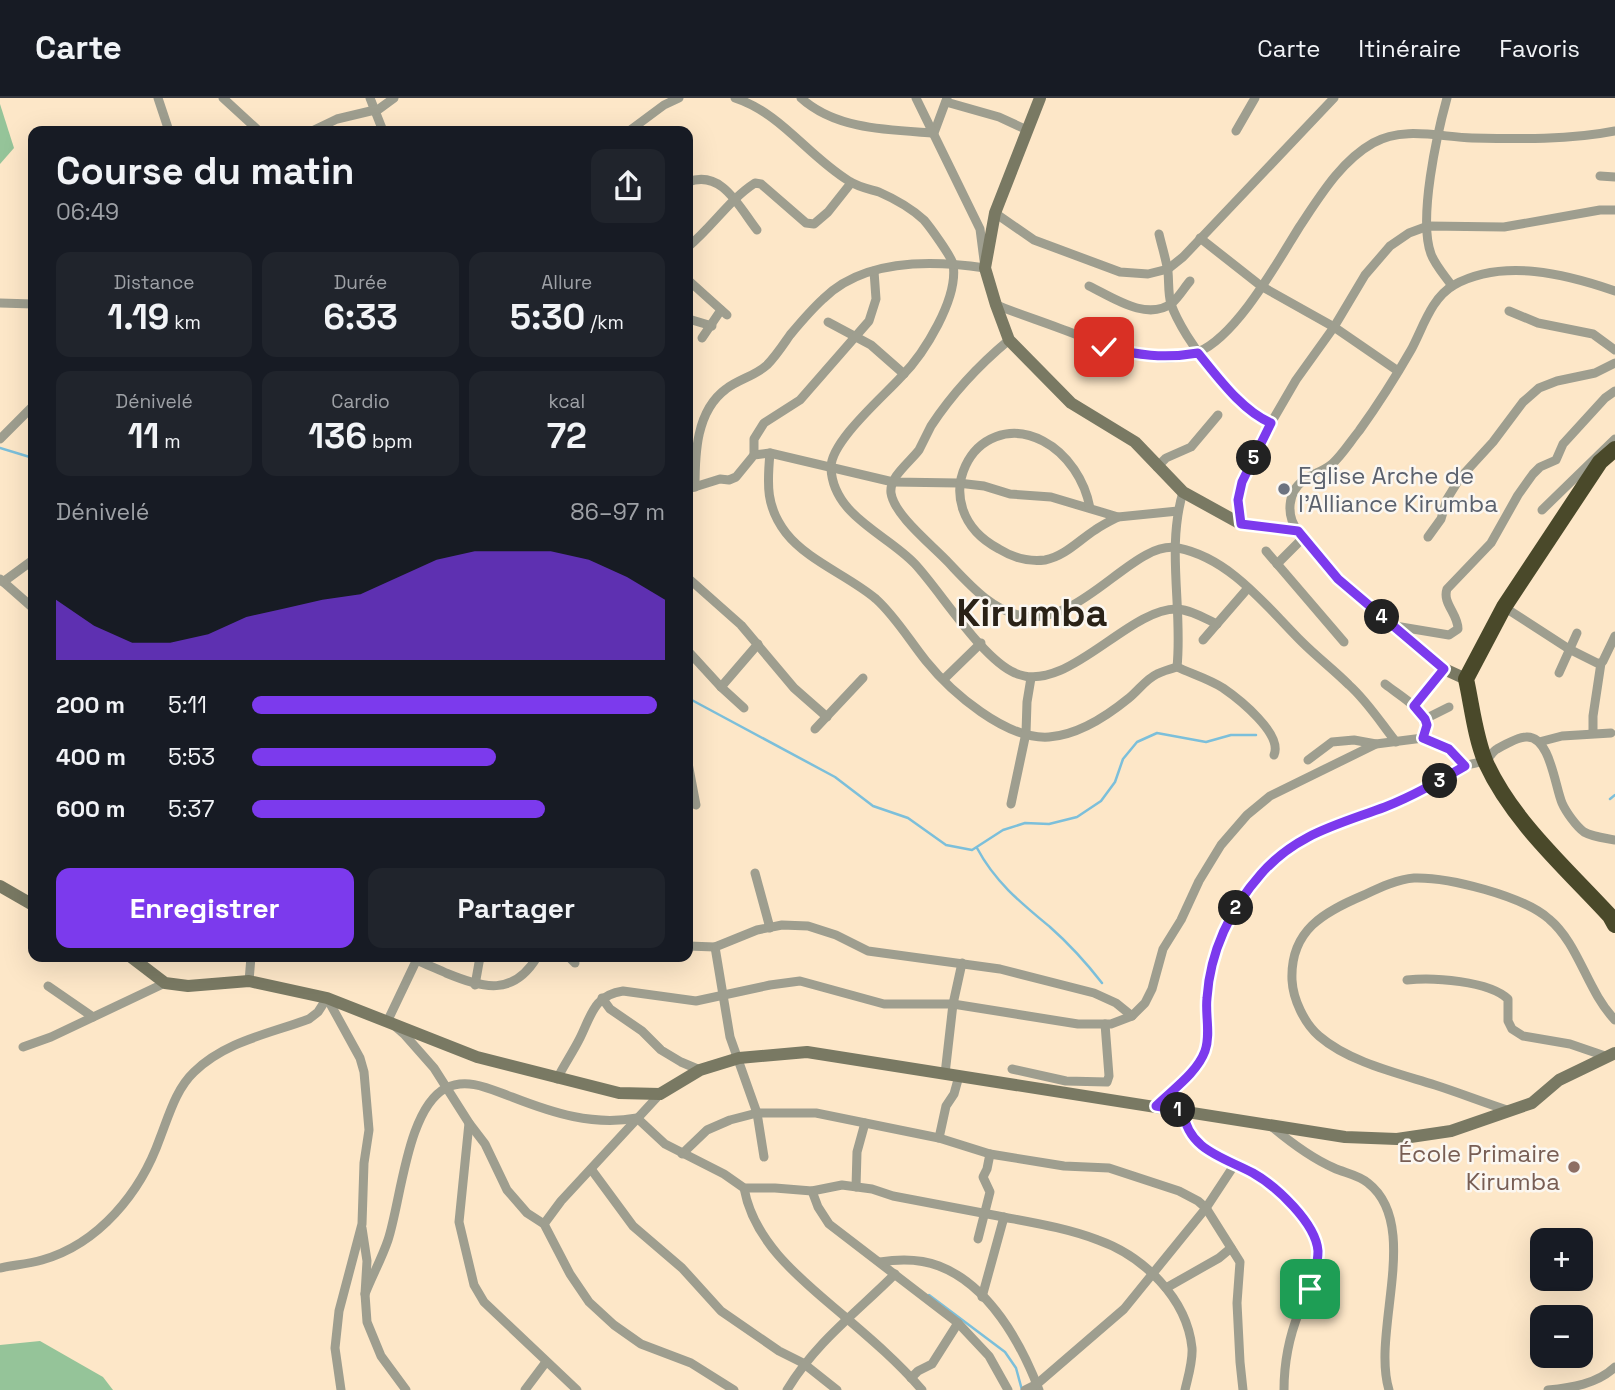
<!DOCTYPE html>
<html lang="fr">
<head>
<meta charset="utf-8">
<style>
	body { margin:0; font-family:"Space Grotesk",sans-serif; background:#20242c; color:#f1f3f6; height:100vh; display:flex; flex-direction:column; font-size:26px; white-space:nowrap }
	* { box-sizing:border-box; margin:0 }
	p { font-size:23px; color:#9ea1a6 }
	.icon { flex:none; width:38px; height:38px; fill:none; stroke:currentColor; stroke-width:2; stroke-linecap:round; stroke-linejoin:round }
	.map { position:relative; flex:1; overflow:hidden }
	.sheet { position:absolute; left:28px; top:28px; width:665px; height:836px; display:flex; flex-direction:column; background:#171b24; border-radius:14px; box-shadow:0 7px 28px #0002 }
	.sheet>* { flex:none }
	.buttons { position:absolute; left:1530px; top:1130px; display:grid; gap:14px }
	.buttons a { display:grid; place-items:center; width:63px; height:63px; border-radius:14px; background:#171b24; box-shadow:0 7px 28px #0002; font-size:35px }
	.pin { position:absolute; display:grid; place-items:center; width:60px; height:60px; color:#fff; margin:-30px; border-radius:14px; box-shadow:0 4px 10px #0006 }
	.km { position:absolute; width:35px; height:35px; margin:-18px; border-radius:50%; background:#222; color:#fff; font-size:19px; line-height:35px; text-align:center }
	.round { display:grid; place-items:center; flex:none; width:74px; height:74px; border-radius:14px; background:#20242c }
	.summary { display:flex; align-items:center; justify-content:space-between; height:119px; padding:0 28px }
	h1 { font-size:38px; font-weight:700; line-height:52px }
	.metrics { display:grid; grid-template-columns:repeat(3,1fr); gap:10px; height:119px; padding:7px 28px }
	.metrics div { display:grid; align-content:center; border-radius:14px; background:#20242c; text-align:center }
	.metrics b { font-size:35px; font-weight:700 }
	.metrics small { font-size:19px; font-weight:400 }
	.metrics p { font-size:19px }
	.chart { height:196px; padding:14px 28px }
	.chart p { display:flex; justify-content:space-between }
	.chart svg { width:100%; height:126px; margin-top:7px; fill:#7c3aed; opacity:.7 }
	.action { display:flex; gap:14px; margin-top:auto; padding:14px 28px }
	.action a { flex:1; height:80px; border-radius:14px; background:#7c3aed; color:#fff; font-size:28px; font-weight:700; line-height:80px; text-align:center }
	.action a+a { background:#20242c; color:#f1f3f6 }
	ul { padding:0 28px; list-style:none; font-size:23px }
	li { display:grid; grid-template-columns:112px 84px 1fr; align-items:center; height:52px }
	li i { height:18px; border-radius:9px; background:#7c3aed }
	header { display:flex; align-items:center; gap:42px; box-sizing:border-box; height:98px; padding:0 35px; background:#171b24; border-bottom:2px solid #363941 }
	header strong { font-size:33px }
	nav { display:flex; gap:38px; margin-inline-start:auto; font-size:24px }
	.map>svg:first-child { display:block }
</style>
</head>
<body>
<header>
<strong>Carte</strong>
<nav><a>Carte</a><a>Itinéraire</a><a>Favoris</a></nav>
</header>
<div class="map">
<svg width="1615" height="1292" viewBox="0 0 1615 1292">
	<rect width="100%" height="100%" fill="#fde7c8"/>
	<g fill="#95c499">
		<polygon points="0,6 14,50 0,66"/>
		<polygon points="40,1243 103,1279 113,1292 0,1292 0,1247"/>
	</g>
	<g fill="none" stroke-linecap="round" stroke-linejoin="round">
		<g stroke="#7cbfda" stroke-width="2.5">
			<polyline points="0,350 33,360"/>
			<polyline points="688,600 835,679 873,708 908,720 946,747 972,752 1003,732 1025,725 1049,726 1077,719 1101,703 1115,684 1123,661 1137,644 1157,635 1206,644 1231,637 1256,637"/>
			<polyline points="1610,701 1615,697"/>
			<path d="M977,750C995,784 1021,805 1050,829C1067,844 1088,867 1102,885"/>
			<polyline points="929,1197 1005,1254 1016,1270 1022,1292"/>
		</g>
		<g stroke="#9e9e8f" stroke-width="9">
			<polyline points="158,0 169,33"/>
			<polyline points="223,0 259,33"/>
			<polyline points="370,0 383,33"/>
			<path d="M735,0C781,15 808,58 849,83C858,89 869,91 879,94C895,101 911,110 924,122C930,129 951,158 953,166C959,200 924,256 901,279C884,298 830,344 831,370C833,418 887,436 915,466C941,494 982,561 1015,575C1066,598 1128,510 1177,511C1191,512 1204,520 1217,526"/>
			<path d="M801,0C836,32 890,32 934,35L947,0"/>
			<path d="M1447,0C1437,36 1418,121 1431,156C1435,167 1445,178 1452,188"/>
			<polyline points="946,4 999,19 1027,32"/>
			<polyline points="312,33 337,21 379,11 394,0"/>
			<polyline points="629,33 664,7 679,0"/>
			<polyline points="1236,33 1255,0"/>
			<polyline points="1600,78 1615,79"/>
			<path d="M688,84C722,71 739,109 757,132"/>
			<polyline points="995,115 1034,142 1120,174 1148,176 1168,171 1183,159 1334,0"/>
			<path d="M1159,136C1162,149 1166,161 1168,174C1169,184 1168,196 1171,206C1183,241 1236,311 1271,325"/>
			<polyline points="1200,140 1261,188 1334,229 1398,273"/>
			<path d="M689,148C712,129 730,101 755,85L761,86L806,125L814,126L828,114L851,85"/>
			<polyline points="688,182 727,217"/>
			<path d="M1089,188C1112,199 1147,224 1172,205C1179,199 1184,190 1190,183"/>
			<polyline points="0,205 33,206"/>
			<path d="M996,207C1022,217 1049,226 1075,236C1110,250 1161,270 1198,254C1237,238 1278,163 1300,128C1320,98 1341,63 1373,45C1403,28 1440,39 1472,40C1518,41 1571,42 1615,33"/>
			<polyline points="1509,213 1538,225 1593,236 1615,252"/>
			<polyline points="688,224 692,222 712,228"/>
			<polyline points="828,224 871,247 904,276"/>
			<polyline points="702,240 721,212"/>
			<path d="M1009,242C979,267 952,296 931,328C927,336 923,344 919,352C910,364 889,379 891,395C894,417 932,447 948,464C969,486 992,513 1023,518C1083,528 1134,441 1178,450C1230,460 1267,509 1302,544C1317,559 1334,572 1349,587C1367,603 1381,625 1396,644"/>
			<polyline points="0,341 33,308"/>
			<path d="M770,355C767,387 766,409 786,435C808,463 849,478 876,501C895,518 910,543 926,563C951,594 1006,642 1049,639C1077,637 1107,618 1129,600C1138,593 1146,581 1157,576C1163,573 1170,571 1177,569C1192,576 1209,581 1223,590C1239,601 1283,636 1274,657"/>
			<polyline points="754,357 754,341 764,325 800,302 869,223 876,201 874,173"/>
			<polyline points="1157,369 1166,360 1191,349 1218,317"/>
			<path d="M695,389C695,356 696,313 726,291C739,281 755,278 767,267C776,258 783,247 790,237C800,225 811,212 823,201C864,160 932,162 985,170L980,131L916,0"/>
			<polyline points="688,391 720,381 729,382 736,379 754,357 770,355 893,384 958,385 984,388 1010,396 1051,399 1118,419 1178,413"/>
			<path d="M1090,410C1085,383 1068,356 1043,343C974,307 920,409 999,451C1012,459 1029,464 1045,462C1065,458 1078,443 1095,432C1102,427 1110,423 1118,419"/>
			<polyline points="1542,412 1615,341"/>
			<polyline points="1241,426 1238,402 1242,384 1271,325 1296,282 1334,229 1365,177 1390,148 1409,135 1428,128 1504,129 1600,112 1615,112"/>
			<path d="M1298,433C1286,418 1287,394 1304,382C1314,375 1322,374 1332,366C1342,357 1350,344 1359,333C1377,308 1395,280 1411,252C1423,230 1431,200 1454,187C1503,160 1566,176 1615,193"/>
			<polyline points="1428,439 1441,421 1447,401 1460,380 1493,344 1523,304 1539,290 1557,283 1595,275 1615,265"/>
			<polyline points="1266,453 1344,544"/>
			<polyline points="1277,466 1303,440"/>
			<polyline points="688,480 741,527 794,590 827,619"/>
			<polyline points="0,481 33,510"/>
			<polyline points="3,484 33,462"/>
			<polyline points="1504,509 1569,551 1597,565 1601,565 1603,563 1615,538"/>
			<path d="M1395,528L1449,537L1458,531C1458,516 1442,505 1447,491L1491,445L1518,397L1533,376L1540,369L1556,362L1563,346L1605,300L1615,293"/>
			<polyline points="1203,542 1248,490"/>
			<polyline points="688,553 721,589 744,610"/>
			<path d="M1177,569C1183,511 1166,451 1183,394"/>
			<polyline points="1559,575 1577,535"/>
			<polyline points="944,581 981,545"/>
			<path d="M1385,586C1400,598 1421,609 1428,627L1423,640"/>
			<polyline points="721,589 758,546"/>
			<polyline points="1414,608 1444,571"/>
			<polyline points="1425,621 1449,609"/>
			<polyline points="815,631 863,580"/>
			<polyline points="1593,635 1593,618 1601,565"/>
			<polyline points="1539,644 1562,638 1611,635"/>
			<polyline points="1308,662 1332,644 1354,642 1376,646"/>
			<polyline points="688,665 696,707"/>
			<polyline points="1011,706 1026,635 1027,604 1031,580"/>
			<polyline points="755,775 770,830"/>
			<polyline points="688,848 715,849 757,832 782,827 808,828 836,837 868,853 1000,871 1094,895 1116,905 1132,918"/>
			<polyline points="715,849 730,939 757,1015 764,1059"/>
			<path d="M411,859C422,865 435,870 446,875C483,890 513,899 537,859"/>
			<polyline points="418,859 388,922 404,936 434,970 469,1025 485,1046 507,1092 527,1115 544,1126 570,1176 589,1204 614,1227 641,1246 691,1265 734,1292"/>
			<polyline points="569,859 575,865"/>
			<path d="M1407,882C1433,879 1489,883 1508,901V923L1512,931L1523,938L1570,946L1608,959"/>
			<polyline points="249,883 251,859"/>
			<polyline points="475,887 480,859"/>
			<polyline points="48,888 93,919"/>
			<polyline points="327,900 360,960 364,974 369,1032 364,1065 362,1126 339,1213 335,1250 341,1292"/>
			<polyline points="602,900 610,911 642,933 661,952 681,964 700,972"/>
			<polyline points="23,949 51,939 165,885"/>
			<polyline points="1012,971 1066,983 1107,984 1109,978 1105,926"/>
			<polyline points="945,976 953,906 962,865"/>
			<path d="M557,981C564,967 573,954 580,940C591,918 594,897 623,893L696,903L770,887L800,883L884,906H953L1078,926H1111L1132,918L1145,905L1152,891L1163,851L1181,822L1199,783L1221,747L1247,717L1270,698L1376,646L1423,640L1449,651L1465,668"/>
			<path d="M1156,1008C1172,992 1197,975 1205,953C1211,936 1206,917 1207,900C1211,846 1238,793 1279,757C1317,724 1370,717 1414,696C1432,688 1448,675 1465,668C1472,665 1480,665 1486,662C1490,659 1493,653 1497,651C1504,647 1519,639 1526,639C1550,637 1555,689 1562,705C1566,714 1576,728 1584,734C1593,739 1605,740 1615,742"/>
			<path d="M1183,1013C1188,1054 1225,1058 1255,1077C1274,1088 1292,1106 1305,1124C1310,1133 1317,1143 1318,1153C1319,1175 1307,1194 1299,1214C1289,1239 1284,1265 1284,1292"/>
			<path d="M1510,1013C1485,1005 1460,995 1435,987C1397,975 1349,964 1319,938C1304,925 1293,901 1292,882C1290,832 1324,814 1364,797C1379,790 1398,781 1414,780C1449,779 1523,798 1549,821C1579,846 1587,893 1615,922"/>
			<polyline points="469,1025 459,1124 474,1187 484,1204 577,1292"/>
			<path d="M1271,1028C1290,1044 1311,1060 1334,1070C1345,1075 1359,1077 1368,1085C1422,1127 1371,1234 1389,1292"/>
			<polyline points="939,1040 946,1008 954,996 959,978"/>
			<polyline points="682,1056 707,1032 730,1022 757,1015 816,1015 939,1040 990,1056 1064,1068 1109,1070 1179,1093 1198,1103 1206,1110 1240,1164 1237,1205 1240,1264 1243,1292"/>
			<polyline points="591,1071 633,1128 682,1170 721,1213 779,1253 803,1265 837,1292"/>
			<polyline points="856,1089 857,1054 865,1025"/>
			<path d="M744,1090C754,1146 803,1183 844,1218C871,1241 899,1265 922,1292"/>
			<polyline points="812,1093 818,1109 829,1126 958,1225 989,1258 1008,1292"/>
			<polyline points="544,1126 561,1103 660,996"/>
			<polyline points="362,1130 367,1163 365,1196 367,1224 381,1258 406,1292"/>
			<polyline points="978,1141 990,1094 983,1079 987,1071 990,1056"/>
			<path d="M880,1164C899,1161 921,1161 939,1168C989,1187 1021,1245 1039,1292"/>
			<path d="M0,1170C14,1167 28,1166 42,1162C99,1146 141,1094 160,1040C169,1017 176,991 194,974C226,943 269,936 309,921L318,914L327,900"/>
			<polyline points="1166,1190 1219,1160 1231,1150"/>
			<path d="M365,1196C372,1178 382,1160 388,1142C401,1103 407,1010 446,990C468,979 492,992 512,999C553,1015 593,1028 637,1020L665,1046L724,1076L744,1090H775L812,1093L842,1087L872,1091L893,1098C926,1104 960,1111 993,1117C1028,1124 1064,1129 1098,1142C1143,1158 1187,1200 1192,1250C1193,1263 1188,1279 1185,1292"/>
			<polyline points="982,1199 1004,1119"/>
			<polyline points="911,1280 918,1273 932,1266 958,1225"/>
			<polyline points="525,1292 546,1264"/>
			<path d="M787,1292C816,1244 856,1215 895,1176"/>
			<polyline points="1025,1292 1037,1286 1124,1211 1206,1110 1235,1066"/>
			<path d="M1548,1292C1571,1290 1597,1286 1615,1269"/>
		</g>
		<g stroke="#797963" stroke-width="12">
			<polyline points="1040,0 995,115 985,170 996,207 1009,242 1071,305 1135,344 1183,394 1241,426 1298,433 1338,481 1444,571 1466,581"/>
			<polyline points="0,788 33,807"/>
			<polyline points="131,859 165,885 188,888 249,883 327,900 477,959 619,995 660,996 700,972 739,960 807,954 1345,1039 1397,1041 1451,1033 1532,1005 1559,982 1615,955"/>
		</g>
		<path stroke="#4a492a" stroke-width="16" d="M1615,351L1600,364L1504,509L1466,581C1472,608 1475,639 1486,665C1513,724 1567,771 1610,818L1615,827"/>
	</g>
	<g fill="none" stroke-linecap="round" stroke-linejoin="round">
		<g stroke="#fff" stroke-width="14">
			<path id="route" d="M1104,249C1138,257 1163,261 1198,255C1217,278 1242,313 1271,325L1242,384L1238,402L1241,426L1298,433L1338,481L1444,571L1414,608L1425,621L1427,627L1423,640L1449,651L1465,668C1439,683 1413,698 1385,709C1337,727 1296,736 1261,776C1230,811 1210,854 1207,900C1205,917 1211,936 1205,953C1197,975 1172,992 1156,1008L1183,1013C1188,1052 1223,1059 1253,1075C1276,1088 1316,1125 1318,1153C1318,1166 1314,1179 1310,1191"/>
		</g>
		<use href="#route" stroke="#7c3aed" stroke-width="9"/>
	</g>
	<circle fill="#6b7280" stroke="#fbf7f1" stroke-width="2.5" cx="1284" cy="391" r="7"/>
	<circle fill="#8d6e63" stroke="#fbf7f1" stroke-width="2.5" cx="1574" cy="1069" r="7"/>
	<g text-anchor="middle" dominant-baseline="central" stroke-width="5" stroke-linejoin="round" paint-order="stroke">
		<g font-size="24" fill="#5b616d" stroke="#fbf7f1" text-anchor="start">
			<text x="1298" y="377">Eglise Arche de<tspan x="1298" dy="28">l'Alliance Kirumba</tspan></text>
		</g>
		<g font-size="24" fill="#785e54" stroke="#fbf7f1" text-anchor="end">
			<text x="1560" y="1055">École Primaire<tspan x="1560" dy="28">Kirumba</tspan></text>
		</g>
		<g font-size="38" font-weight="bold" fill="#2a2217" stroke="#fbf7f1">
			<text x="1032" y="515">Kirumba</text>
		</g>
	</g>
</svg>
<div class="buttons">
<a>+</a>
<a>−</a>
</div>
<div class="pin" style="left:1310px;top:1191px;background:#1e9e55"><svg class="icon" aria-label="arrive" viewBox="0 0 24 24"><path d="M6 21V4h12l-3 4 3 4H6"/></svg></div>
<div class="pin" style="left:1104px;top:249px;background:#d93025"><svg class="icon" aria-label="check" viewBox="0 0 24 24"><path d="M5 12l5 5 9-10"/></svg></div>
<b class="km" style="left:1178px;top:1012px">1</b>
<b class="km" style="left:1236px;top:810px">2</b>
<b class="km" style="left:1440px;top:683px">3</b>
<b class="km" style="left:1382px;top:519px">4</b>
<b class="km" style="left:1254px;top:360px">5</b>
<section class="sheet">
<div class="summary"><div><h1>Course du matin</h1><p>06:49</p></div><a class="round"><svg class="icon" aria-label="share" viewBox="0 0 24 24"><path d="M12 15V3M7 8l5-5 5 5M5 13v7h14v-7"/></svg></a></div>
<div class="metrics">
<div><p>Distance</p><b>1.19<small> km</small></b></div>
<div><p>Durée</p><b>6:33</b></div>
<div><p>Allure</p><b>5:30<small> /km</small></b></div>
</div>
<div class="metrics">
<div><p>Dénivelé</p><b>11<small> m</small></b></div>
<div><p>Cardio</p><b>136<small> bpm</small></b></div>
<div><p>kcal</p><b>72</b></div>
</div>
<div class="chart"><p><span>Dénivelé</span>86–97 m</p>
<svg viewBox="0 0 160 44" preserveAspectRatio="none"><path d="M0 44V23L10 32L20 38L30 38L40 35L50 29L60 26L70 23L80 21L90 15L100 9L110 6L120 6L130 6L140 9L150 15L160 23V44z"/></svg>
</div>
<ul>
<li><b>200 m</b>5:11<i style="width:98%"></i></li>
<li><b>400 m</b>5:53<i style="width:59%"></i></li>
<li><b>600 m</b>5:37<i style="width:71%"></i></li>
</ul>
<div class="action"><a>Enregistrer</a><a>Partager</a></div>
</section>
</div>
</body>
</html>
